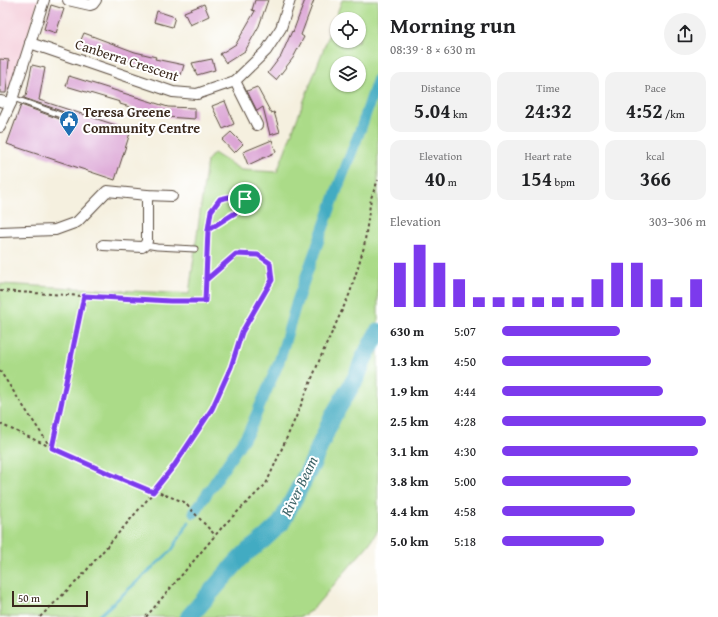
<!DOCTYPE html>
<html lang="en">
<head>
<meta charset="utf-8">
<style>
	body { margin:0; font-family:"Gentium Book Plus",serif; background:#f2f2f2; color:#202124; height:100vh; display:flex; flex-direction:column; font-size:15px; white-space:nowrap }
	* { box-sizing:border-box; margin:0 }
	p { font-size:13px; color:#757577 }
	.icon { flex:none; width:22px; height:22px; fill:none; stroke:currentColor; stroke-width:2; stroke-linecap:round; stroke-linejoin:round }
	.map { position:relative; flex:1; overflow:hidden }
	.panel { display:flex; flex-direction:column; background:#fff; width:340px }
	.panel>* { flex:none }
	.controls { position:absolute; left:330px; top:12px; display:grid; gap:8px }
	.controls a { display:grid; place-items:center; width:36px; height:36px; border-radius:50%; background:#fff; box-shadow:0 1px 3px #0004; font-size:20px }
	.scale { position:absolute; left:12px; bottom:10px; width:76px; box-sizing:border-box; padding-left:4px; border:2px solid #3b2a1e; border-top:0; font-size:11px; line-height:14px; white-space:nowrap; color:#3b2a1e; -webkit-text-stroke:3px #fff; paint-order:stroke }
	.pin { position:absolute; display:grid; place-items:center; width:34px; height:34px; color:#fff; margin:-17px; border:2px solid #fff; border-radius:50%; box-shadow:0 1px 4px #0007 }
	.round { display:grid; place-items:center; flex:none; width:42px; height:42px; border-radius:21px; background:#f2f2f2 }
	.summary { display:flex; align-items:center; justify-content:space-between; height:68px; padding:0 12px }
	h1 { font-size:22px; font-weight:700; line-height:30px }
	.stats { display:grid; grid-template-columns:repeat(3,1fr); gap:6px; height:68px; padding:4px 12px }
	.stats div { display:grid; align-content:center; border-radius:10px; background:#f2f2f2; text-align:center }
	.stats b { font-size:20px; font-weight:700 }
	.stats small { font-size:11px; font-weight:400 }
	.stats p { font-size:11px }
	.chart { height:112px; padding:8px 12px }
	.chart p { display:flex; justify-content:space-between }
	.chart svg { width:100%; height:72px; margin-top:4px; stroke:#7c3aed; stroke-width:6 }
	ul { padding:0 12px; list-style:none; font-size:13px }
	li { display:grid; grid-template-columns:64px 48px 1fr; align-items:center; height:30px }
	li i { height:10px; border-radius:5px; background:#7c3aed }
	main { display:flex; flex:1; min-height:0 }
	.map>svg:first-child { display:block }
</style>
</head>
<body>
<main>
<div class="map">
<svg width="378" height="617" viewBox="0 0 378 617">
	<rect width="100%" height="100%" fill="#fff"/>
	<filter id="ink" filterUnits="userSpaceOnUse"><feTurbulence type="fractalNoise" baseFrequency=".025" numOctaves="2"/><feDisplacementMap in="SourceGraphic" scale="8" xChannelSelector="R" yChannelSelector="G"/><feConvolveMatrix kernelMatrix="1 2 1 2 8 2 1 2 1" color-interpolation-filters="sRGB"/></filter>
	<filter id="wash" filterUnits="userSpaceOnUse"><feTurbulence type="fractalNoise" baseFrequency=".012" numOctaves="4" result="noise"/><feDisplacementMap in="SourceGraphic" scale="16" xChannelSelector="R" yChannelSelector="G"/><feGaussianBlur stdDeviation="0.9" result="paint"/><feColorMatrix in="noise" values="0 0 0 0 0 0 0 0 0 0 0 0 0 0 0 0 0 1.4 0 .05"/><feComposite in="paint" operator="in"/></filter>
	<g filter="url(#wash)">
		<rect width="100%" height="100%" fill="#f5f0df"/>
		<polygon fill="#f5cfdb" points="0,0 38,0 11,92 0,92"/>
		<path fill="#abdb88" stroke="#738253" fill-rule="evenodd" d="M342,0H378V530L369,544L312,610L300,617H0V284L189,294L207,161L214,153L241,170L277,172ZM337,19H359V41H337ZM337,63H359V85H337Z"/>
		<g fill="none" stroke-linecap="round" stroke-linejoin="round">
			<polyline stroke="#42abc2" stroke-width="3" points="98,617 172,550 189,522"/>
			<polyline stroke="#42abc2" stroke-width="11" points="194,513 249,431 279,362 297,301 338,187 361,128 378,78"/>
			<polyline stroke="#42abc2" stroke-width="18" points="189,617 238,561 247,552 264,539 281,523 312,464 333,416 357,376 363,360 378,332"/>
		</g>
		<g id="blocks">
			<g fill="#dca6d5">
				<polygon points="255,0 268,0 259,26 245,51 226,63 220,54 236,44 255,11 252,10"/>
				<polygon points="305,0 314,0 301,35 304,37 293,58 276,80 268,73 281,56 292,31 293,32"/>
				<polygon points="204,4 209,16 190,25 184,12"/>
				<polygon points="51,5 64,9 56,33 44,29"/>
				<polygon points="157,11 175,17 172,27 154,22"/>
				<polygon points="84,33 135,52 156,57 155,59 184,65 181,75 163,72 163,71 133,64 133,62 80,42"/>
				<polygon points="0,59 9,60 6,93 0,93"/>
				<polygon points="212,59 215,70 197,75 192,63"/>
				<polygon points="32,65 45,68 39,100 131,130 115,180 7,144 21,105 65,121 68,120 70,118 67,113 24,98 24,96 26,96"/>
				<polygon points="69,76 168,107 195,108 195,119 166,117 156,115 120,104 120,102 66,86"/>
				<polygon points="257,87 271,113 274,112 280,132 270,135 263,107 257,111 247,91"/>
				<polygon points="225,101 234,124 223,129 212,106"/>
				<polygon points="231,132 243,144 234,153 222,140"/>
				<polygon points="272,140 276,152 248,165 243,152"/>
			</g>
		</g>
	</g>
	<g filter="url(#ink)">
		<use href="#blocks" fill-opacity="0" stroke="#57483b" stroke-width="1"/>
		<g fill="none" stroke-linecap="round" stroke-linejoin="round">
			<g stroke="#57483b" stroke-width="7">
				<g id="service">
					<polyline points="13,98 66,117"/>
					<polyline points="145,245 157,247 195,249"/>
				</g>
			</g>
			<g stroke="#57483b" stroke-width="12">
				<g id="minor">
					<polyline points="68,0 90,5 93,4 96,0"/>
					<polyline points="30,43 173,92 197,94 235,81 266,51 281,28 290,0"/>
					<polyline points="235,81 257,125"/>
					<polyline points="0,101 11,103"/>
					<polyline points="0,127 11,103 44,0"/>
					<polyline points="0,232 55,230 77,222 107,191 147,195 172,196"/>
					<polyline points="103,245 142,247 145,245 147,241 147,195"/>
				</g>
			</g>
			<g stroke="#57483b" stroke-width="2" stroke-dasharray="3 3" stroke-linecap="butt">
				<polyline points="0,291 84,296 51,448 0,371"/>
				<polyline points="84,296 170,301 205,301 205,280"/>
				<polyline points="0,424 110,474 184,502 215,535"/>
				<polyline points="40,617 79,579 147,500 174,466 211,409 231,367 242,332 272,280 270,263 259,255 236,254 205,280 208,230 211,211 220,199 238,195 245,199 243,208 208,230"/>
				<polyline points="146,617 224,525 266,484 296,417 322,354 350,293 364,247 371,198 378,180"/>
			</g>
			<use href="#service" stroke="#fff" stroke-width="5"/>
			<use href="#minor" stroke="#fff" stroke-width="10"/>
		</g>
	</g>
	<g fill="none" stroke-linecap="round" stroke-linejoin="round" filter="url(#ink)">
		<g stroke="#fff" stroke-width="8">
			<polyline id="route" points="245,199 243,208 208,230 205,301 170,301 84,296 52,448 110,474 153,492 174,466 212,409 231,367 242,332 272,280 270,263 258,255 236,254 206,280 208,230 211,211 220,199 238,195 245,199"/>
		</g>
		<use href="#route" stroke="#7c3aed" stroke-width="5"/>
	</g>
	<defs>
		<g id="civic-pin" transform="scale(1)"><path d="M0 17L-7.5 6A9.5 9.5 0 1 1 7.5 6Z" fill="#1f6fb2" stroke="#fff"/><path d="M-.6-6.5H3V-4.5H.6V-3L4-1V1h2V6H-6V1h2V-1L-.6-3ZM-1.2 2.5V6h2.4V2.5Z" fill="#fff"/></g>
	</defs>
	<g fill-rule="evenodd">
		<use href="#civic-pin" x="69" y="120"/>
	</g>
	<g text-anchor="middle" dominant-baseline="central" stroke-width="4" stroke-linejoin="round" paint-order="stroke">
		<g font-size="14" fill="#3b2a1e" stroke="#fff">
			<text transform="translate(127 60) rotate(18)">Canberra Crescent</text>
		</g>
		<g font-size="14" font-weight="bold" fill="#3b2a1e" stroke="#fff" text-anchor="start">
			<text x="83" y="112">Teresa Greene<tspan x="83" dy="16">Community Centre</tspan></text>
		</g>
		<g font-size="15" font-style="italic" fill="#3e6468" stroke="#fff">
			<text transform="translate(299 486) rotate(-64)">River Beam</text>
		</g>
	</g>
</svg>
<div class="controls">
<a><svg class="icon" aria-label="locate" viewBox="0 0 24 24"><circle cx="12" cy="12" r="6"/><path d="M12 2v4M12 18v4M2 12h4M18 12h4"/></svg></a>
<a><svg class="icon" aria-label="layers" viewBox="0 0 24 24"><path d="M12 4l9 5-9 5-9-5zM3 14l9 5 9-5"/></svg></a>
</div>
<div class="scale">50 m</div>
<div class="pin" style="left:245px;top:199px;background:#1e9e55"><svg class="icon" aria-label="arrive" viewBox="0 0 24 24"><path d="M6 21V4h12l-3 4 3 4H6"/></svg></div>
</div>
<section class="panel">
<div class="summary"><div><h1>Morning run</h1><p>08:39 · 8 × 630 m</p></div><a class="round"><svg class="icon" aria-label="share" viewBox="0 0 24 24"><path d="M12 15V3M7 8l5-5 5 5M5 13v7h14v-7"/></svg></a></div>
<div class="stats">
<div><p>Distance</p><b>5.04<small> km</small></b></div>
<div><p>Time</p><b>24:32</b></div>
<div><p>Pace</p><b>4:52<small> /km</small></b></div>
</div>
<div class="stats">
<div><p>Elevation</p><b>40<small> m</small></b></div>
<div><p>Heart rate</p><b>154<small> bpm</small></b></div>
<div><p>kcal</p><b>366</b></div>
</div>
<div class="chart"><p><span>Elevation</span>303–306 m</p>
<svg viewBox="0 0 160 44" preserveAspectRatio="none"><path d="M5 44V17M15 44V6M25 44V17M35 44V27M45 44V38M55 44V38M65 44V38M75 44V38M85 44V38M95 44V38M105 44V27M115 44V17M125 44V17M135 44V27M145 44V38M155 44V27"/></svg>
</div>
<ul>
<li><b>630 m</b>5:07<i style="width:58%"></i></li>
<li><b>1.3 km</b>4:50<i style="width:73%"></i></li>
<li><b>1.9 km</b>4:44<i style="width:79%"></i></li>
<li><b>2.5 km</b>4:28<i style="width:100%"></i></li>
<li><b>3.1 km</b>4:30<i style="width:96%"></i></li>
<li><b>3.8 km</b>5:00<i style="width:63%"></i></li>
<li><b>4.4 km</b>4:58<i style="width:65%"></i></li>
<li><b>5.0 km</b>5:18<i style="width:50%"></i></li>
</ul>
</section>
</main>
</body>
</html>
